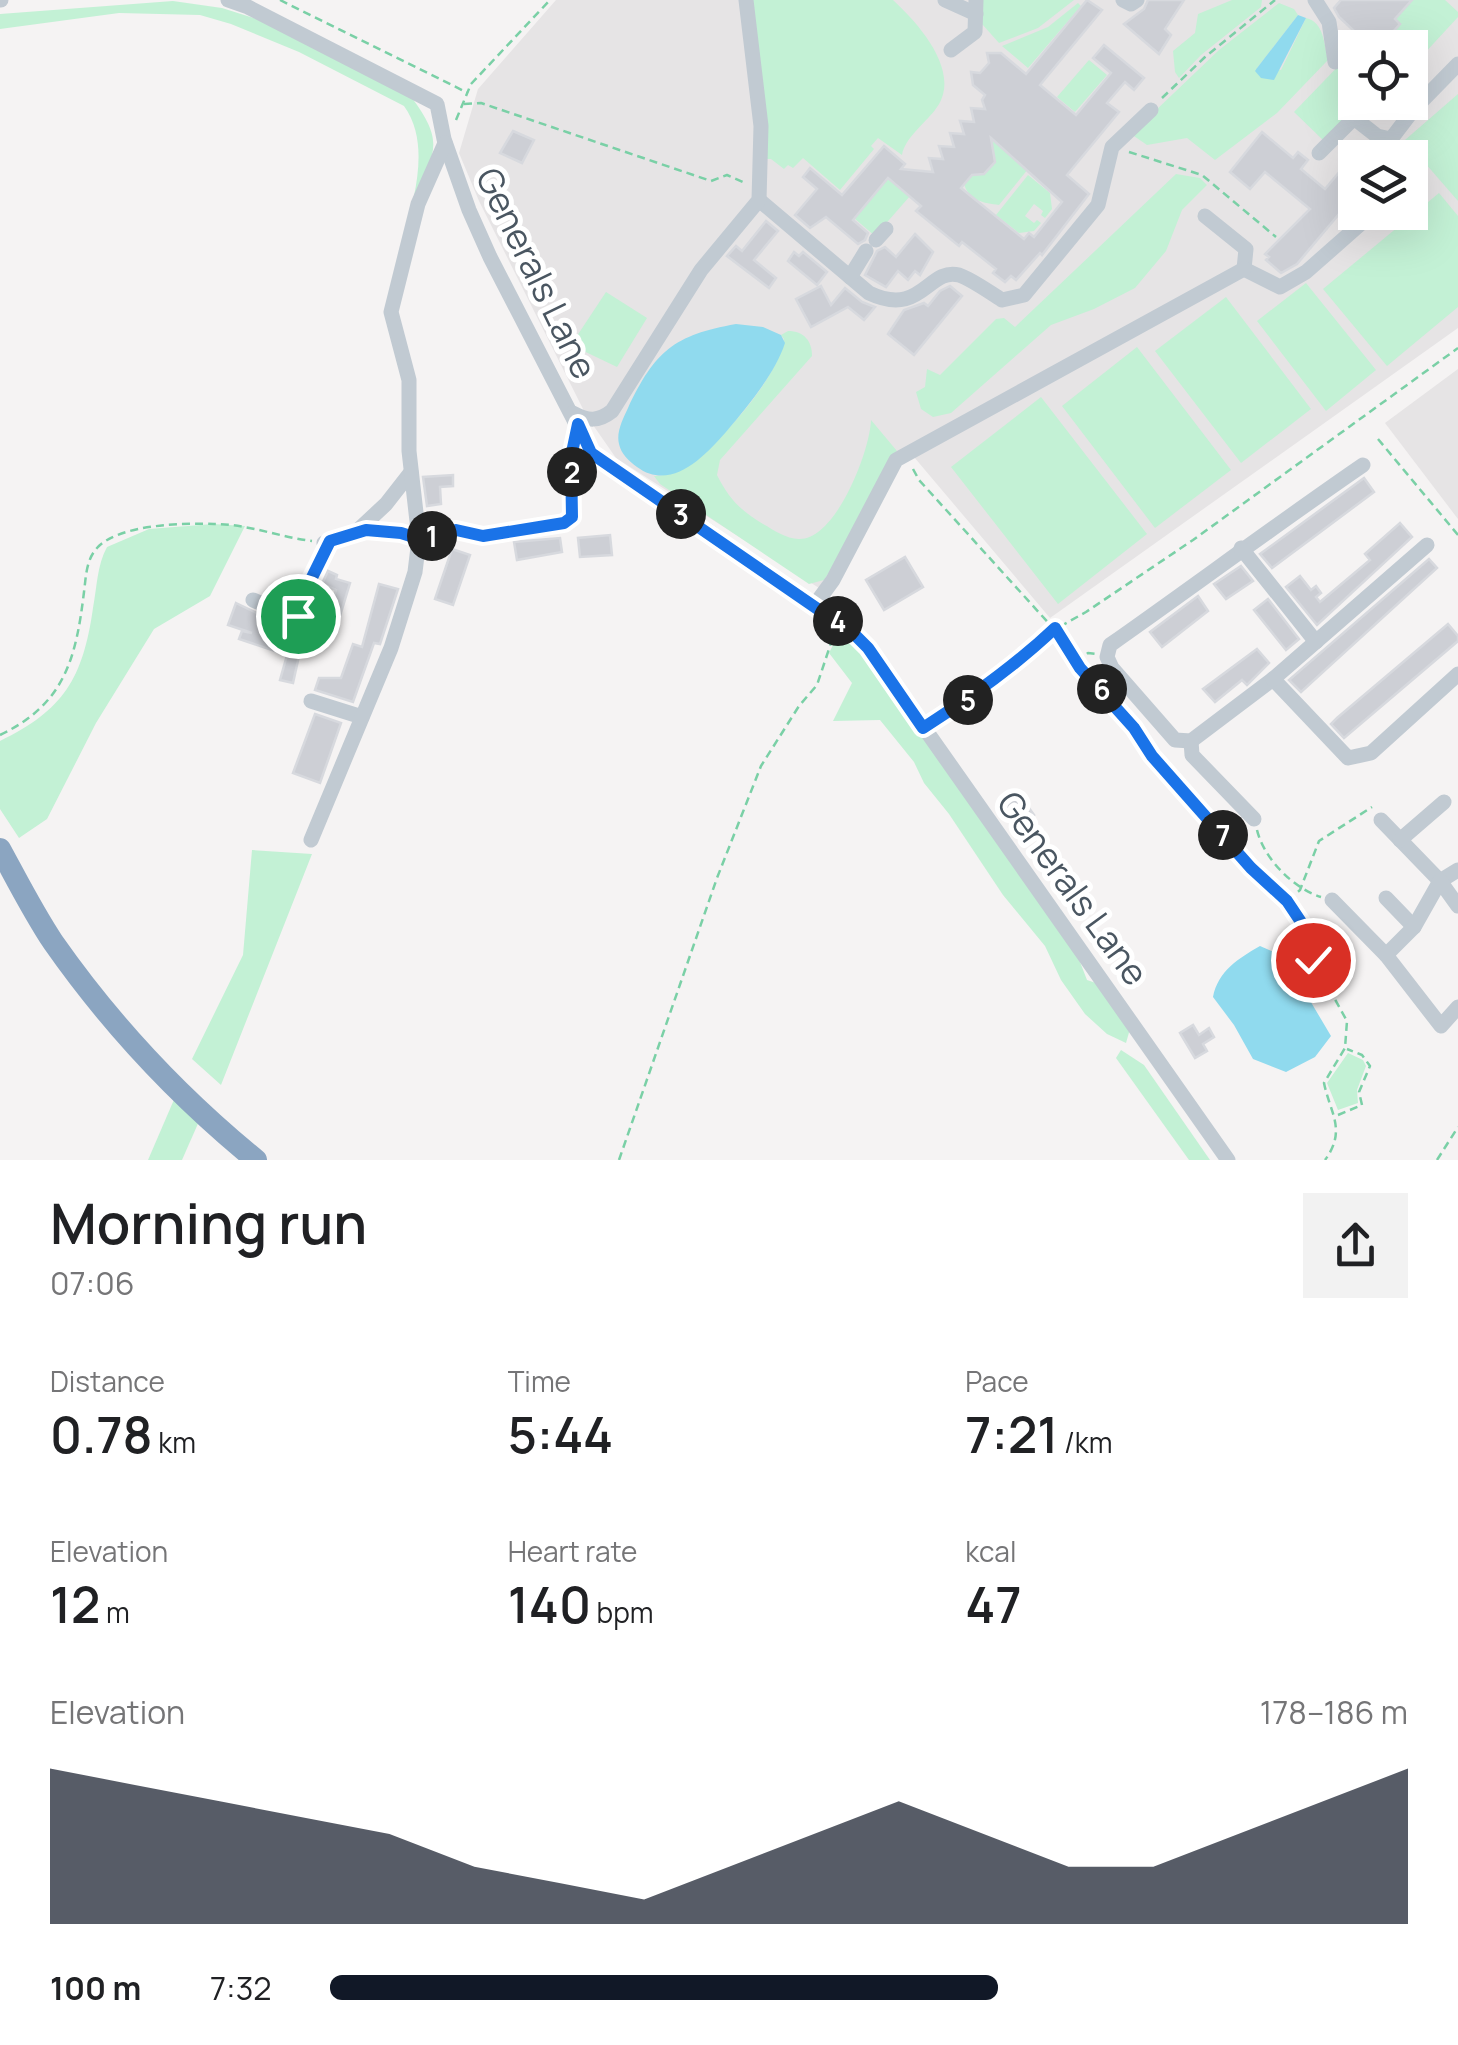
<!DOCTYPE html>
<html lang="en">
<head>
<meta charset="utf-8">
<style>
	body { margin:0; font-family:Manrope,sans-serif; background:#f2f2f2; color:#202124; height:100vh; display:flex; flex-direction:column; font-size:38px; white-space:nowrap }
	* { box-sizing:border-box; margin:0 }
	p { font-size:32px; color:#757577 }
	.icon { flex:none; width:55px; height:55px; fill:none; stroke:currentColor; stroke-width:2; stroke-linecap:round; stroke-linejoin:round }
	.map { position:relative; height:1160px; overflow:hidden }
	.sheet { display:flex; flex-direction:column; background:#fff; flex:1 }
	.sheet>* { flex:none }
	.buttons { position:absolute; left:1338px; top:30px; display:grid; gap:20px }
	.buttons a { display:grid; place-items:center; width:90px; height:90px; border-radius:0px; background:#fff; box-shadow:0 10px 40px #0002; font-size:50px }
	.pin { position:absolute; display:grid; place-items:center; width:85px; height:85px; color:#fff; margin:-42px; border:5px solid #fff; border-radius:50%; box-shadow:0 2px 10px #0007 }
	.km { position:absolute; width:50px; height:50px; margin:-25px; border-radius:50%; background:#222; color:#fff; font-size:28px; line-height:50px; text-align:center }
	.round { display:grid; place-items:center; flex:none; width:105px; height:105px; border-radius:0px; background:#f2f2f2 }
	.summary { display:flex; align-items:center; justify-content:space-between; height:170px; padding:0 50px }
	h1 { font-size:55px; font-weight:600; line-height:75px }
	.stats { display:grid; grid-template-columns:repeat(3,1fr); gap:15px; height:170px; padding:10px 50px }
	.stats div { display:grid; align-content:center }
	.stats b { font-size:50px; font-weight:600 }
	.stats small { font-size:28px; font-weight:400 }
	.stats p { font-size:28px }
	.chart { height:280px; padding:20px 50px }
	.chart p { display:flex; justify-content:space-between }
	.chart svg { width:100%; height:180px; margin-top:10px; fill:#111827; opacity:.7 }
	ul { padding:0 50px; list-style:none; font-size:32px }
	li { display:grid; grid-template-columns:160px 120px 1fr; align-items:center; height:75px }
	li i { height:25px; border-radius:12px; background:#111827 }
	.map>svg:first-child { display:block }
</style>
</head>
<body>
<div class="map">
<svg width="1458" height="1160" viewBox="0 0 1458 1160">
	<rect width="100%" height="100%" fill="#f5f3f3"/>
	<g fill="#e6e4e5" fill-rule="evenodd">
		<path d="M556,0H1458V328L1050,618L914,457L888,465L819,588L616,458L586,415L479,201L459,153L478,89ZM1355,48H1410V102H1355ZM1355,158H1410V212H1355Z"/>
		<polygon points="1458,369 1458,519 1385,423"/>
	</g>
	<g fill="#c3f1d5">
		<path d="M750,0H893C919,24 964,74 935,110C924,124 905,138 902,155L878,138L871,146L874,149L840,190L803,158L793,168L788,165L784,169L771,159H766Z"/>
		<polygon points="978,0 1074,0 1038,28 999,43 982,24"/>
		<polygon points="1232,0 1262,0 1261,7 1201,55 1179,78 1175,72 1173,51 1195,33 1198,14"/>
		<polygon points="1412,0 1445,0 1458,12 1458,17 1422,56 1394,31 1400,24 1395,19"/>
		<path d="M173,1L222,8L263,21L412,98C444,141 436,152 414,196C420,167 423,132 404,106L299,52L231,24L200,15L119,13L0,29V14Z"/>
		<polygon points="1078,3 1081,6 1028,68 1002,46 1048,27"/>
		<path d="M1279,3L1294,9L1298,15L1257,68L1281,70L1306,18C1324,22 1324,44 1328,60L1277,113L1215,160L1187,138L1147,145L1131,134L1219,50Z"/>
		<polygon points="1350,54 1355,58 1355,102 1361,103 1324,141 1294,112"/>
		<polygon points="1089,60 1107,75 1075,112 1057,97"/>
		<polygon points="1458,94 1458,201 1405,140"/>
		<path d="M994,141L1028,169L999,205C984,203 969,201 964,184L969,175L984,174L994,162L992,144Z"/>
		<polygon points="1176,174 1200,178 1207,185 1182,210 1166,251 1135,288 1094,309 1051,325 951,413 933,417 921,409 916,392 925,387 927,369 940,375 996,319 1004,318 1015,327"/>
		<polygon points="1028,175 1050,193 1052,209 1045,218 1041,215 1043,211 1034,204 1025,216 1034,223 1037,220 1041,223 1034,231 1019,233 996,215"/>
		<polygon points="888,178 910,196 875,236 854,218"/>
		<polygon points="1439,193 1458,216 1458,307 1387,366 1323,289"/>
		<polygon points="1306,283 1376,370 1326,411 1257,321"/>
		<polygon points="606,292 647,318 617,367 571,345"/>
		<polygon points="1226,297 1311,409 1241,463 1155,351"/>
		<path d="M788,331C804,331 812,341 812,356L720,460L717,475C729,499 740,510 763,524C774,530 786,539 799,539C836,540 870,451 871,420L897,451L891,456L846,548L824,580L809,584L660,484L654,476C697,478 781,377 784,339L781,335Z"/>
		<polygon points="1137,347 1231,470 1155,528 1062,406"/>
		<polygon points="1041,397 1147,534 1058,604 951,467"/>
		<path d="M213,524L245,526L210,596L154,629L96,723L47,819L19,838L0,809V741C64,710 83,678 93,608C97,587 97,565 107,547L149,529Z"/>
		<polygon points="844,635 861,647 1075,949 1087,980 1105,986 1130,1029 1126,1043 1107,1034 1085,1014 1061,980 1045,946 1003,895 949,814 924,783 914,762 880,720 833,721 852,683 829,653 836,639"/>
		<polygon points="252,850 312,854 221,1085 192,1059 243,955"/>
		<polygon points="1121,1050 1144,1065 1210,1160 1189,1160 1116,1058"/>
		<polygon points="1348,1053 1363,1060 1366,1066 1357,1090 1358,1103 1338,1110 1327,1083"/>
		<polygon points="176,1095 200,1119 182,1160 148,1160"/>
	</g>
	<g fill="#90daee">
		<polygon points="1298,15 1306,18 1274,80 1261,78 1255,71 1257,68"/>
		<path d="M736,324L763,327L781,335L785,343C775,374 747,407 726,432C704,457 671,492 637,467C629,461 621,454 619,444C616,432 623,419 628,408C655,351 674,335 736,324Z"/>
		<path d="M1260,946L1294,961L1299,982L1331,1036L1315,1057L1286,1072L1253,1059L1234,1025L1213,997C1218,971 1239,958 1260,946Z"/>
	</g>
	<g fill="#cdcfd5" stroke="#d7d9de" stroke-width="2.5" fill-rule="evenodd">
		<path d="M1087,0L1102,10L1040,85L1076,115L1111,73L1093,58L1104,45L1144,78L1134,90L1125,82L1107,103L1119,112L1067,175L1089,194L1042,255L1040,253L1016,280L1011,276L1005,282L993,273L996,269L962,242L959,246L916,211L921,206L888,178L853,220L868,233L865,240L858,244L826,217L810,228L795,215L817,189L803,177L810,168L842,195L884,146L905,164L901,169L933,172L929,158L943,159L939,146L954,147L950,133L964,134L960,121L974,122L971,108L985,109L982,100L985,95L973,85L971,72L980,73L989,63L987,53H1001L1026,74ZM991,138L1062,202L1034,237L1029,233L1024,239L961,188L972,175L984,174L995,162Z"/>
		<polygon points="1148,0 1184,0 1165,29 1171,35 1159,54 1124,24 1144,9"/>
		<polygon points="1341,0 1412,0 1395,19 1400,24 1384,42 1377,36 1369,45 1339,17 1334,8"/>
		<polygon points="513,131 534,140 522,163 500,153"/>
		<polygon points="1262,132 1293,158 1298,152 1308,160 1301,169 1325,189 1341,170 1355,182 1355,195 1297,264 1281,273 1266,260 1269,257 1265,254 1310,209 1265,172 1250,189 1230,172"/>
		<polygon points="766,221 778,231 754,260 776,278 769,288 727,256 736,246 742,251"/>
		<polygon points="915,234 933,252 920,275 915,271 908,280 898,271 886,287 865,275 877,251 885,247 896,257"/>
		<polygon points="794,252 799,256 803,252 827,272 817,285 788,261"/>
		<polygon points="821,286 831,305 845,288 862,302 875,307 864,320 848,307 811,327 796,299"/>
		<polygon points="950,286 962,296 914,355 888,334 904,310 924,303 928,306 940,291"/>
		<polygon points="453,475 453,486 440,487 441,504 427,506 423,477"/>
		<polygon points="1364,478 1374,492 1272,568 1260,554"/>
		<polygon points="1400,523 1412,537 1317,625 1286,587 1300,576 1311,590 1316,586 1321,593 1316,597 1320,602 1370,560 1365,554"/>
		<polygon points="610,535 612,555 580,557 578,538"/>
		<polygon points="560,538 562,552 517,560 514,542"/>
		<polygon points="452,549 470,555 453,605 435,599"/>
		<polygon points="905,557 923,587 884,610 866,580"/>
		<polygon points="1429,559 1437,568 1301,692 1289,680"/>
		<polygon points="1241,566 1253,581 1226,599 1214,584"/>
		<polygon points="328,571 337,575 336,579 350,583 336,629 308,621 312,609 328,614 336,590 322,584"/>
		<polygon points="379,584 398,589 380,644 374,643 353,702 315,690 319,678 341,678 353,644 362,647"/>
		<polygon points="1198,596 1208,611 1162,647 1150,632"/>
		<polygon points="1268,599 1299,639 1286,650 1254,610"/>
		<polygon points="236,603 271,620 265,637 301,647 293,683 280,680 287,655 239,639 242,631 252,633 228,625"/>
		<polygon points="1448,624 1458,636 1458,641 1344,738 1331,724 1337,718"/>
		<polygon points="1257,649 1269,663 1247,685 1242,680 1215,702 1203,689"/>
		<polygon points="315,714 341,723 320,783 293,773"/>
		<polygon points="1019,794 1034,815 1016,828 1001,807"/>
		<polygon points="1193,1025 1199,1035 1209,1028 1214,1037 1203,1044 1207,1051 1195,1058 1180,1033"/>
	</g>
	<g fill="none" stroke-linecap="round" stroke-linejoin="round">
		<g stroke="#7ad0a6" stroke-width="2.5" stroke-dasharray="8 5" stroke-linecap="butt">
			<polyline points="280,0 468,93"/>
			<polyline points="1162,98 1205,57 1275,0"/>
			<polyline points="464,104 481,103 711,181 727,175 745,183"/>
			<polyline points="456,120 471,84 550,0"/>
			<polyline points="1129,152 1202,175 1276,237"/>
			<polyline points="1378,439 1458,535"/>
			<polyline points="913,469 919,480 1053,628"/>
			<path d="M1056,630L1080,667L1134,728L1152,756L1251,868L1287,901L1301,922L1313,960L1347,1021L1345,1048L1324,1083C1330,1113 1347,1130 1325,1160"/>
			<polyline points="1076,661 1088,653 1096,654"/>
			<polyline points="935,720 1034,650 1054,630 1086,612 1193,540 1458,348"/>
			<path d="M0,735C65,704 76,658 84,592C86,577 86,560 97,548C119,524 183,523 214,524C248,524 279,537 312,541"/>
			<path d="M1257,830C1264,859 1293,888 1321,897"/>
			<polyline points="1288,900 1300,890 1319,841 1372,807"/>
			<polyline points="1338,1115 1362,1105 1359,1092 1370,1066 1362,1055 1347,1049"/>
			<polyline points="619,1160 717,878 761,766 799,706 817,685 833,637"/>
			<polyline points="1437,1160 1458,1127"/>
		</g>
		<g stroke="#c1cad2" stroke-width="15">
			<polyline points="0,0 1,0"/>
			<polyline points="228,0 248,7 437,104 444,139 469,210 490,257 591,453 710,532 759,570 843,624 868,648 1228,1160"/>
			<polyline points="945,0 976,14"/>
			<polyline points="1123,0 1131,4 1137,0"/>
			<polyline points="1315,0 1329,22 1335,62"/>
			<polyline points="951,50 975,32 976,0"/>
			<polyline points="1319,153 1354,118 1377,136 1391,139"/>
			<polyline points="1393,158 1391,139 1414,109 1458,64"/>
			<path d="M759,200L869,293C922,318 928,267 959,275C973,280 989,292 1002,300L1024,295L1098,205L1112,147L1151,110"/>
			<polyline points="1205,216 1246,249 1244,269 1280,287 1306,272 1374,212"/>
			<polyline points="876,240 886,229"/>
			<polyline points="850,277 866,251"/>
			<path d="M573,413C588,421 598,422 612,411L701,270L759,200L761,126L746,0"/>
			<path d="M1363,465C1277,524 1194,586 1110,645L1107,657L1112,668L1175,740L1191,741L1273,679L1348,758L1371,753L1458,674"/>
			<polyline points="356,532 386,504 411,472"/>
			<polyline points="324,543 366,531 401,533 419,539 456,529 483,536 564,523 573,517 571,457 577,428"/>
			<polyline points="1241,548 1316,642"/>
			<polyline points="253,600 286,614"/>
			<polyline points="814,606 833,580 896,460 1244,269"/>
			<circle cx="290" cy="623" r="10"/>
			<polyline points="295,614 330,541"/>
			<polyline points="1273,679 1427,545"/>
			<polyline points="311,701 362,717"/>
			<polyline points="1191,741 1192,755 1254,819"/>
			<polyline points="1381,820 1440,881 1458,870"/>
			<polyline points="311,840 391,648 415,572 419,539 409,451 409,380 391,312 418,204 445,143"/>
			<polyline points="1400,840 1444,802"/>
			<polyline points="1386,898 1414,927"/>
			<polyline points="1332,900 1386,955"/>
			<polyline points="1458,906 1440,881 1414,927 1386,955 1441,1026 1458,1007"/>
		</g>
		<path stroke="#8ba5c1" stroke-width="22" d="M0,849C17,880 33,912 53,942C109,1022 180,1098 256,1160"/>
	</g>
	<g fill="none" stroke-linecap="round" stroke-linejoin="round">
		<g stroke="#fff" stroke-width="20">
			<path id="route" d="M298,616L294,614L330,541L366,530L401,533L420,539L456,530L483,536L564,523L572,517L571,457L578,424L591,453L854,634L868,648L923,728C970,698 1015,666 1055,628L1080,668L1134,728L1152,756L1251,868L1287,901L1301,922L1313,960"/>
		</g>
		<use href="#route" stroke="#1a73e8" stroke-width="12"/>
	</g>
	<g text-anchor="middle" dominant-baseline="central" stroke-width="10" stroke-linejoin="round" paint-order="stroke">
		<g font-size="35" fill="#4a5661" stroke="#fff">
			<text transform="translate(537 273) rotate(64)">Generals Lane</text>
			<text transform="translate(1073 888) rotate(54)">Generals Lane</text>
		</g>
	</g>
</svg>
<div class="buttons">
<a><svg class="icon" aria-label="locate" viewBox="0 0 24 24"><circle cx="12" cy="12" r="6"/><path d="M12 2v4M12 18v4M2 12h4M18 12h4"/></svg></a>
<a><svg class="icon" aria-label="layers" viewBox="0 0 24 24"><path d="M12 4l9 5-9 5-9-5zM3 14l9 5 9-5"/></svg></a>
</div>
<div class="pin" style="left:298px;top:616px;background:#1e9e55"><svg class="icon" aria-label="arrive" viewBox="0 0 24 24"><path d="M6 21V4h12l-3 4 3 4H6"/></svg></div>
<div class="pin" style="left:1313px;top:960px;background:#d93025"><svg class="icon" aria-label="check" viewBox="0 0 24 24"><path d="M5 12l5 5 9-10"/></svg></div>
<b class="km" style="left:432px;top:536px">1</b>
<b class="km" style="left:572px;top:472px">2</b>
<b class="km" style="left:681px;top:514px">3</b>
<b class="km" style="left:838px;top:621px">4</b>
<b class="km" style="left:968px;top:700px">5</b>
<b class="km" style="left:1102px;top:689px">6</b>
<b class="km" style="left:1223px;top:835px">7</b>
</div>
<section class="sheet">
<div class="summary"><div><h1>Morning run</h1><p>07:06</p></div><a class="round"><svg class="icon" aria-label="share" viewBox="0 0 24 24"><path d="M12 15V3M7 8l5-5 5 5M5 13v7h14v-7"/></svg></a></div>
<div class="stats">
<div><p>Distance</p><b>0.78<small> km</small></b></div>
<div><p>Time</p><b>5:44</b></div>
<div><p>Pace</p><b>7:21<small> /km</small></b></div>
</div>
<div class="stats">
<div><p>Elevation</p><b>12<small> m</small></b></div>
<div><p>Heart rate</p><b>140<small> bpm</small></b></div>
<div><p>kcal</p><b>47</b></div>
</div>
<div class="chart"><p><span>Elevation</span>178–186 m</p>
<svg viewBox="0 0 160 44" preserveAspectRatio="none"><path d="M0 44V6L10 10L20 14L30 18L40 22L50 30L60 34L70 38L80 30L90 22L100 14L110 22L120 30L130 30L140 22L150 14L160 6V44z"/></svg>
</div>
<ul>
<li><b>100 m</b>7:32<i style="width:62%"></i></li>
</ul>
</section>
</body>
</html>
